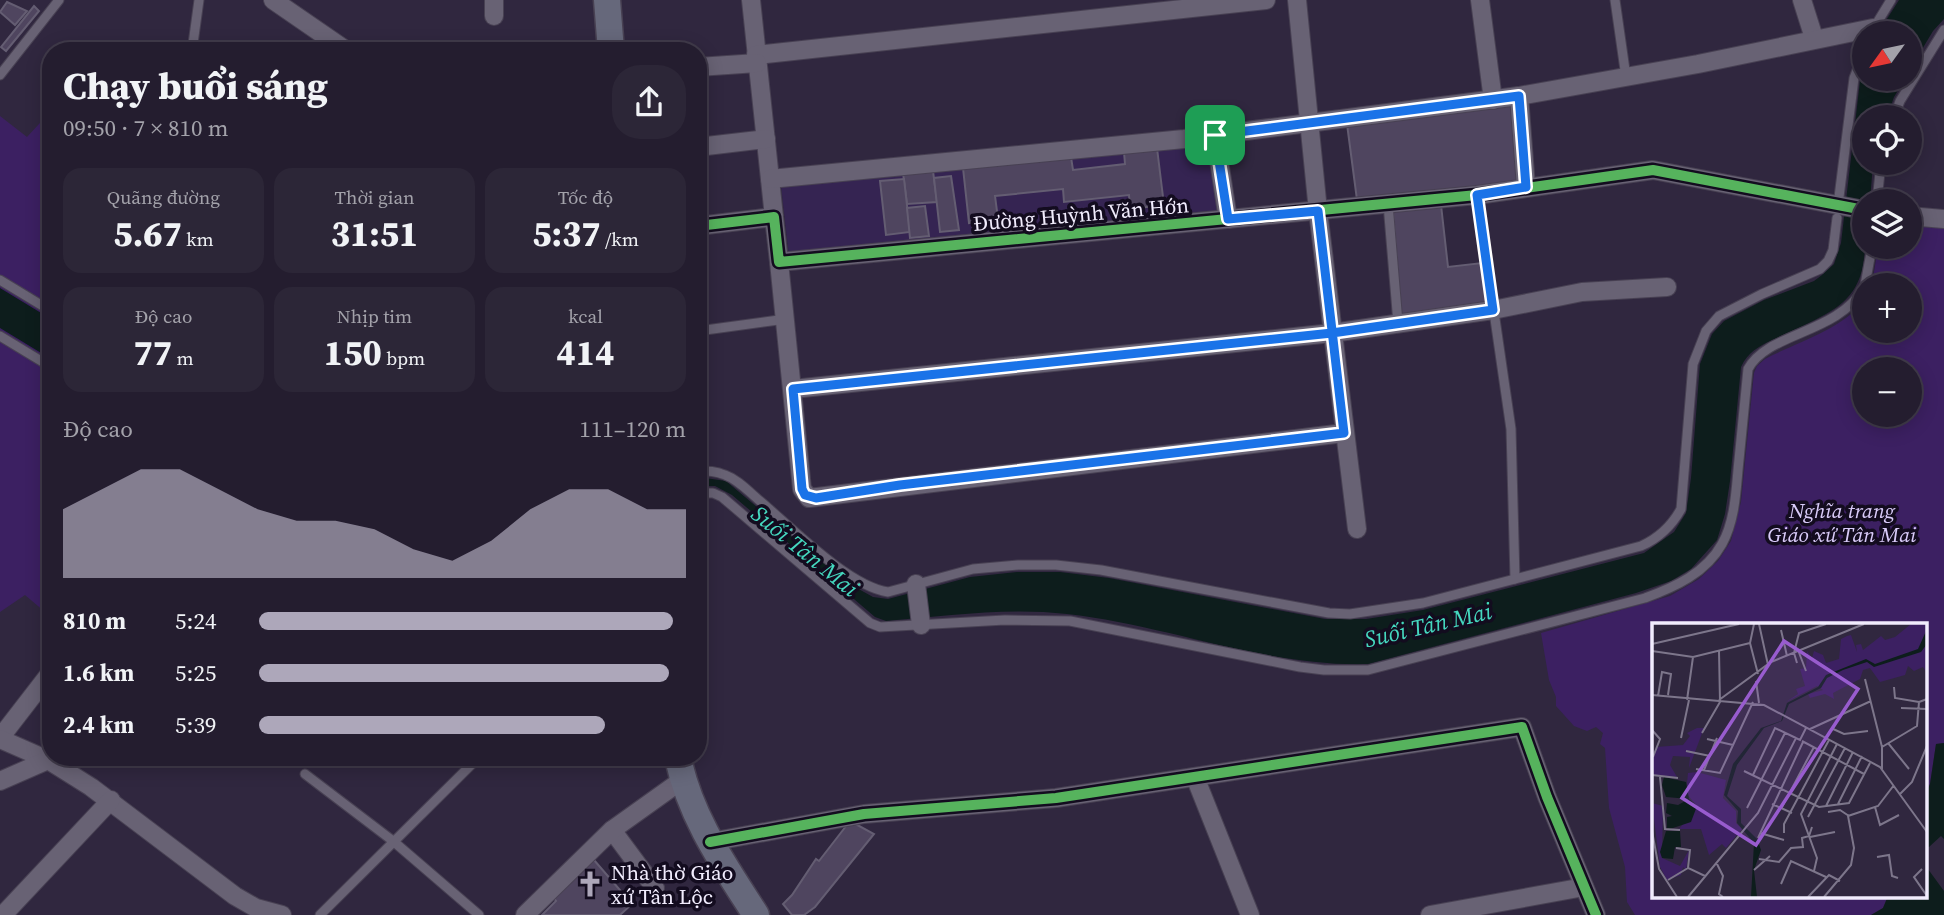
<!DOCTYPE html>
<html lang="vi">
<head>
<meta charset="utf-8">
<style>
	body { margin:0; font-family:"Source Serif 4",serif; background:#2c2637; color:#f1f3f6; height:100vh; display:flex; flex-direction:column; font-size:26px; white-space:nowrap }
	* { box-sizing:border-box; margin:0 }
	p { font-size:23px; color:#a3a2aa }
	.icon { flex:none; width:38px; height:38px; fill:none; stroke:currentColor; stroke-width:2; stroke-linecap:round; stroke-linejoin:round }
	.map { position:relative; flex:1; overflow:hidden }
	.panel { position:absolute; left:42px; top:42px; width:665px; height:724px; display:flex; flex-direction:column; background:#241d2f; border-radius:28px; box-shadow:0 4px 18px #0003,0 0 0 2px #413b4b }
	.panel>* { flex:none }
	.needle { width:46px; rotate:237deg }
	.buttons { position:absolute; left:1852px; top:21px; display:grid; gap:14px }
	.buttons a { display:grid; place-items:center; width:70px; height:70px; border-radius:50%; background:#241d2f; box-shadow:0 4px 18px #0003,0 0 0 2px #413b4b; font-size:35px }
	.pin { position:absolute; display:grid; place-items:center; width:60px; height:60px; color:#fff; margin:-30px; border-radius:14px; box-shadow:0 4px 10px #0006 }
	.round { display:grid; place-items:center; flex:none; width:74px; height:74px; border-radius:28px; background:#2c2637 }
	.overview { display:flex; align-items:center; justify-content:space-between; height:119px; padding:0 21px }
	h1 { font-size:38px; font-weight:800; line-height:52px }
	.metrics { display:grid; grid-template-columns:repeat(3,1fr); gap:10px; height:119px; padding:7px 21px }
	.metrics div { display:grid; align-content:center; border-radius:18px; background:#2c2637; text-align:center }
	.metrics b { font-size:35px; font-weight:800 }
	.metrics small { font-size:19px; font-weight:400 }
	.metrics p { font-size:19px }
	.chart { height:196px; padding:14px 21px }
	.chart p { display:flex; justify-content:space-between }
	.chart svg { width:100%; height:126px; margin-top:7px; fill:#ada7ba; opacity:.7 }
	ul { padding:0 21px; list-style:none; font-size:23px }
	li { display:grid; grid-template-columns:112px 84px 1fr; align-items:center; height:52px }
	li i { height:18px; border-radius:9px; background:#ada7ba }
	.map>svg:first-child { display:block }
</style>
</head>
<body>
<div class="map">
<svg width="1944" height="915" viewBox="0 0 1944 915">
	<rect width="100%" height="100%" fill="#30273f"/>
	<polygon fill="#352452" points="1208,142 1220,213 789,256 781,185"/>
	<g fill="#3c2062" fill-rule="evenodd">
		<polygon points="51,111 51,617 25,595 0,612 0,116 27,137"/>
		<path d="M1909,222L1944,226V743L1936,744L1930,784L1925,795V624H1654V896H1888L1883,908L1871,915H1635L1627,902L1625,867L1609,808L1605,748L1600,744L1603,733L1596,727L1587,731L1574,726L1556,706V697L1549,680L1541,633L1670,596L1699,579L1718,561L1731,541L1741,502L1754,373L1757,366L1765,359C1797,342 1841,330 1864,301V331H1909V285H1872L1878,247H1909ZM1864,369H1909V415H1864Z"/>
	</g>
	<g fill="#0d1d1c">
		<polygon points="1899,0 1944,0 1944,19 1933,31 1909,71 1909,33 1878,33"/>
		<path d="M1864,71V79H1905L1894,97L1887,117H1864V163H1873L1870,201H1864C1864,248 1874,288 1826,314C1809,324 1790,331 1772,340C1758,347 1748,352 1741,367L1730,481L1725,514L1717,540L1691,569L1671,581L1636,593L1368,664C1266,667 1167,625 1067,614C1008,607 945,616 886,621L875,617L732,495L715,486H698V477L726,481L846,582L873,597L888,599L970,577L1017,572H1060L1109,578L1325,619H1366L1423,610L1644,553L1674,532L1686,513L1691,478L1700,364L1712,334L1724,321L1764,300L1814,281L1822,275L1834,264L1841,243L1860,81Z"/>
		<polygon points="0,288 51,319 51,359 0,328"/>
		<polygon points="1944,743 1944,839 1941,836 1929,847 1925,846 1925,795 1930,784 1936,744"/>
		<polygon points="1925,865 1944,891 1944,915 1871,915 1883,908 1888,896 1925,896"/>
	</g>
	<g fill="#4f455f" stroke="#645d72" stroke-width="2">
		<polygon points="7,2 27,11 15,25 0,12"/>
		<polygon points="34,6 39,11 6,51 1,47"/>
		<polygon points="1512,104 1519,181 1472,188 1357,200 1347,124"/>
		<polygon points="1157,148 1164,205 1130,209 1129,195 1064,202 1063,189 995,196 998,219 969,223 963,168 1071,157 1073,170 1125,164 1124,152"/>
		<polygon points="933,171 937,202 907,204 903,173"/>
		<polygon points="951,176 959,230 940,232 934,178"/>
		<polygon points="904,179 910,232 886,235 880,181"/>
		<polygon points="1441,205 1448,267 1482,263 1487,304 1401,316 1393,211"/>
		<polygon points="925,206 929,236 910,238 907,208"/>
		<polygon points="850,821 874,834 815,907 804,915 792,915 783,904 792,895 816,859 819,861"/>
		<polygon points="594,860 632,904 620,915 542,915 556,901 553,897"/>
	</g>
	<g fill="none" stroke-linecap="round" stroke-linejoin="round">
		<g stroke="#484153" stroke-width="11">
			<g id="lane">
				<polyline points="1615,0 1626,77"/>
				<polyline points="1872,31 1891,0"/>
				<polyline points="192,51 199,0"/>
				<polyline points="0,75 59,0"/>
				<polyline points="1894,117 1900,101 1944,30"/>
				<polyline points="1477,195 1511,429 1515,579"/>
				<polyline points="1877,201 1881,163"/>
				<polyline points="1388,204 1398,323"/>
				<polyline points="1838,205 1854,78 1864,52"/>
				<polyline points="0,280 51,311"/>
				<polyline points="1865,285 1872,247"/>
				<polyline points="698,331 786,319"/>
				<polyline points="0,336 51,367"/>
				<path d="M698,471C708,471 716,471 725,475C739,480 749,492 760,501C792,528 848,586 888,592L973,569L1018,565H1056L1101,570L1329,613L1350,614L1423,603L1641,546C1659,538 1671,527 1681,509L1693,364L1706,331L1719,316L1762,294L1820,269L1828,261L1833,250L1837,218"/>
				<path d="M698,493H713L722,497L870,623L880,627L1005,620L1070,621L1300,667L1324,670H1368L1645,598C1675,587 1706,573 1722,544C1736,519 1736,487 1739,460C1742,430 1745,400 1748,369C1768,332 1837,334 1864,288"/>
				<polyline points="305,774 393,841 479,915"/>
				<polyline points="320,915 478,758"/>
			</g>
		</g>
		<g stroke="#484153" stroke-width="20">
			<g id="street">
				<polyline points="273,0 347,51"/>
				<polyline points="494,0 494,16"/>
				<polyline points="751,0 774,217"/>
				<polyline points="1297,0 1318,211 1357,529"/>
				<polyline points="1480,0 1493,100"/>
				<polyline points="1802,0 1814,38"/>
				<polyline points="756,55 1266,0"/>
				<polyline points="698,67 757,63"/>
				<polyline points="1519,96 1526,187"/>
				<polyline points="1215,135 1228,219"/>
				<polyline points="698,147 766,139"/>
				<polyline points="770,179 1184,139 1519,96 1698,64 1873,28"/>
				<polyline points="1909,216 1944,219"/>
				<polyline points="698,226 774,217 779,262 1477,195 1653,170 1864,210"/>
				<polyline points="779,262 802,489 809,498 1344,433"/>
				<polyline points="793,389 1332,333 1493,310 1582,292 1667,287"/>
				<polyline points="916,584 921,625"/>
				<polyline points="0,738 51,672"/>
				<polyline points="0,739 48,760 91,787 235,896 256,908 282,915"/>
				<polyline points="1195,777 1250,915"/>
				<polyline points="0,781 48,760 51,756"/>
				<polyline points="612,830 655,888"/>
				<polyline points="710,842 864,814 1056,798 1522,727 1547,797 1596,915"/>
				<polyline points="3,915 111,800"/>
				<polyline points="525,915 612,830 682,780"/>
				<polyline points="1430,915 1584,887"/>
			</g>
		</g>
		<g stroke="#484153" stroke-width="29">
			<g id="primary">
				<polyline points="607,0 611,51"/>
				<path d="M678,758C690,817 724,865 756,915"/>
			</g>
		</g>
		<use href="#lane" stroke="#686274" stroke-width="9"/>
		<use href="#street" stroke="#686274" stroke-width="18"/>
		<use href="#primary" stroke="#66687b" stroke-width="26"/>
		<g stroke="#130c1f" stroke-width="15">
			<g id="cycleway">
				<polyline points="698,226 774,217 779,262 1477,195 1653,170 1864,210"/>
				<polyline points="710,842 864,814 1056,798 1522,727 1547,797 1596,915"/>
			</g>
		</g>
		<use href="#cycleway" stroke="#56b35d" stroke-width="10"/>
	</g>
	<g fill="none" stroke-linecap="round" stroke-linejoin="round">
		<g stroke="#fff" stroke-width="14">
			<polyline id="route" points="1215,135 1228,219 1318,211 1344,433 900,485 816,498 805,495 802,489 793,389 1332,333 1493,310 1477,195 1526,187 1519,96 1215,135"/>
		</g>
		<use href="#route" stroke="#1a73e8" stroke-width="9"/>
	</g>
	<defs>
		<g id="church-bare" transform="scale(2.1)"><path d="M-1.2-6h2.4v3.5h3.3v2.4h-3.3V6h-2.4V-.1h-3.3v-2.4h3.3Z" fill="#ada7ba" stroke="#130c1f" stroke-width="2.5" paint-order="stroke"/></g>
	</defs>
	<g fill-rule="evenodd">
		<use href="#church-bare" x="590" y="884"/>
	</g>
	<g text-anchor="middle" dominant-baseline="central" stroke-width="7" stroke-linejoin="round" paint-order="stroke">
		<g font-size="21" fill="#f1ecfd" stroke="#130c1f">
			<text transform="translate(1081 214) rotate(-5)">Đường Huỳnh Văn Hớn</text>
		</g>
		<g font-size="21" font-style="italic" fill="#d9cbf9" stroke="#130c1f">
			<text x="1842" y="510">Nghĩa trang<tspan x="1842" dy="24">Giáo xứ Tân Mai</tspan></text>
		</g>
		<g font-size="21" fill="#f1ecfd" stroke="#130c1f" text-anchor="start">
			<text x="611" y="872">Nhà thờ Giáo<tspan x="611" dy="24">xứ Tân Lộc</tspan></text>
		</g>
		<g font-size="23" font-style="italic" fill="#45d8bf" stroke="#130c1f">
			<text transform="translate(805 551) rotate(39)">Suối Tân Mai</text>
			<text transform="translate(1428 625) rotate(-13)">Suối Tân Mai</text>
		</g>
	</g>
	<g transform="translate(1652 623)">
		<rect width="275" height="275" fill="#30273f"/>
		<path d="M259,1H275V50L271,44L262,48L256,43L253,52L228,59L218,45L211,47L208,56L181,70L182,76L173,71L158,75L156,71L171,67L165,63L134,79L146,71L144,66L153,63L148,46L154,45L155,28L160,35L162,28L171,32L174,40L187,36L189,16L195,13L199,12L205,29L204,22L209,21L211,27L229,13L233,17L243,14ZM45,105H52L37,145L38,134L21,133L18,142L25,154L2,152L0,137L4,124L31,122L38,113L35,110ZM45,149L74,157L71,175L84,188V200L90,206L74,225L70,221L57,232L49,206H27L45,183L34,170L36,150ZM0,180L11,183L10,235L28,243L37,227L34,247L31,244L29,252L15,257L8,244Z" fill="#3c2062"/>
		<path d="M275,6V21L269,29L222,44L215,39L191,47L175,55L169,65L137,81L130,98L112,105L85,142L75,173L89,186V200L105,216L109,227L102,247L105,274H99L102,220L85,200L86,188L72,172L81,141L109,105L129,98L135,80L166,64L174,52L214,36L223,41L266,26ZM12,154L34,159L37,176L14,174L10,162ZM37,176L45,183L39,199L15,207V194L20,193L14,190L15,180L26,182ZM14,208H28L29,224H23L21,236L10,235L8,229Z" fill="#0d1d1c"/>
		<path fill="none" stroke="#7d768b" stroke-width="2" d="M102,1L98,20L106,51M107,1L116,42M129,7L135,33M0,21L87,1M146,27L154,48M0,28L41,34L98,20M145,40L142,30L147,10L174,1M213,56L230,124M104,58L107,80M242,64L243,75L267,79M0,72L112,82L228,144L275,209M6,73L10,49L19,51L16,72M35,77L41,34M67,77L119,39L212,1M249,85L275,86M179,105L192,111L216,108M158,106L219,78M0,107L8,116L1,134M50,110L68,79L67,28M29,115L37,77M55,116L81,122M150,118L212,151M236,120L257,146M34,128L58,133M44,146L68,150L101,79M230,146V124L265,103L267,79L275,76M52,147L65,115M92,148L167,184L197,180L218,140M0,152L26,155M101,152L123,105L144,115M8,154L13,206L28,207M248,171L260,159L275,123M120,181L140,190M186,181L210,133M174,183L201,129M223,184L228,202L247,192M95,185L133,110M129,186L162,124M176,189L188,187L197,193M156,194L193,125M0,208L7,246L25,274M108,210L132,217M132,210V201L177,117M158,214L183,209M106,215L151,119M24,225L38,227L36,245L53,253M225,234L237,232L240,253L246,255M107,236L127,239L139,225L151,224L150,215L157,213L160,204M64,239L71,253L67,271L71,274M270,246L262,254L275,273M102,247L118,233M162,248L165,235L149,191L185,121M16,257L36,245M129,261L139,238L174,254M36,274L106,190L144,115L148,117L154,105M156,274L177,252L188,258M172,274L199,242L202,225L196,193L226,183L242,162"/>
		<path fill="#985cce" fill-opacity="0.15" stroke="#985cce" stroke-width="3.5" d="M132,18L206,66L104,222L30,175Z"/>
		<rect width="275" height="275" fill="none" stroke="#f1ecfd" stroke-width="3.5"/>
	</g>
</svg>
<div class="buttons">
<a><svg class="needle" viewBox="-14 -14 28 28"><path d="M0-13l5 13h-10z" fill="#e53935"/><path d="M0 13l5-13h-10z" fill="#a3a2aa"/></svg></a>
<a><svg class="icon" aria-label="locate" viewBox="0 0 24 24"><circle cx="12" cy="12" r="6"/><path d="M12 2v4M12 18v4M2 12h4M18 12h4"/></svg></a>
<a><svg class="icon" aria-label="layers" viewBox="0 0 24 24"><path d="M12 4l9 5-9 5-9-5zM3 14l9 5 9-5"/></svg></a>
<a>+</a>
<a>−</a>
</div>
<div class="pin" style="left:1215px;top:135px;background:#1e9e55"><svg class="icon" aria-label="arrive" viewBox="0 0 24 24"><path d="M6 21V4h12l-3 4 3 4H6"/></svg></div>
<section class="panel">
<div class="overview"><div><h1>Chạy buổi sáng</h1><p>09:50 · 7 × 810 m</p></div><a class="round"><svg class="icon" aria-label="share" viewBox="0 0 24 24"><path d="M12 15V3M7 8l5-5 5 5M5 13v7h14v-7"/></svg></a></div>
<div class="metrics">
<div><p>Quãng đường</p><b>5.67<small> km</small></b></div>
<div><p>Thời gian</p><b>31:51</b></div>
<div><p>Tốc độ</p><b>5:37<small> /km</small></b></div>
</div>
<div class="metrics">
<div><p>Độ cao</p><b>77<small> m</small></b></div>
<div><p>Nhịp tim</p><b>150<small> bpm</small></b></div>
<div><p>kcal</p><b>414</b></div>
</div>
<div class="chart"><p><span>Độ cao</span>111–120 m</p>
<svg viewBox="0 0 160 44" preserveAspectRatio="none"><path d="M0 44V20L10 13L20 6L30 6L40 13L50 20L60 24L70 24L80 27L90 34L100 38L110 31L120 20L130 13L140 13L150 20L160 20V44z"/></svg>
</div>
<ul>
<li><b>810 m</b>5:24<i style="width:97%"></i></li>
<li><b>1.6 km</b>5:25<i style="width:96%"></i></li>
<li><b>2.4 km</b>5:39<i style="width:81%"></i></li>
</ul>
</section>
</div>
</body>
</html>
